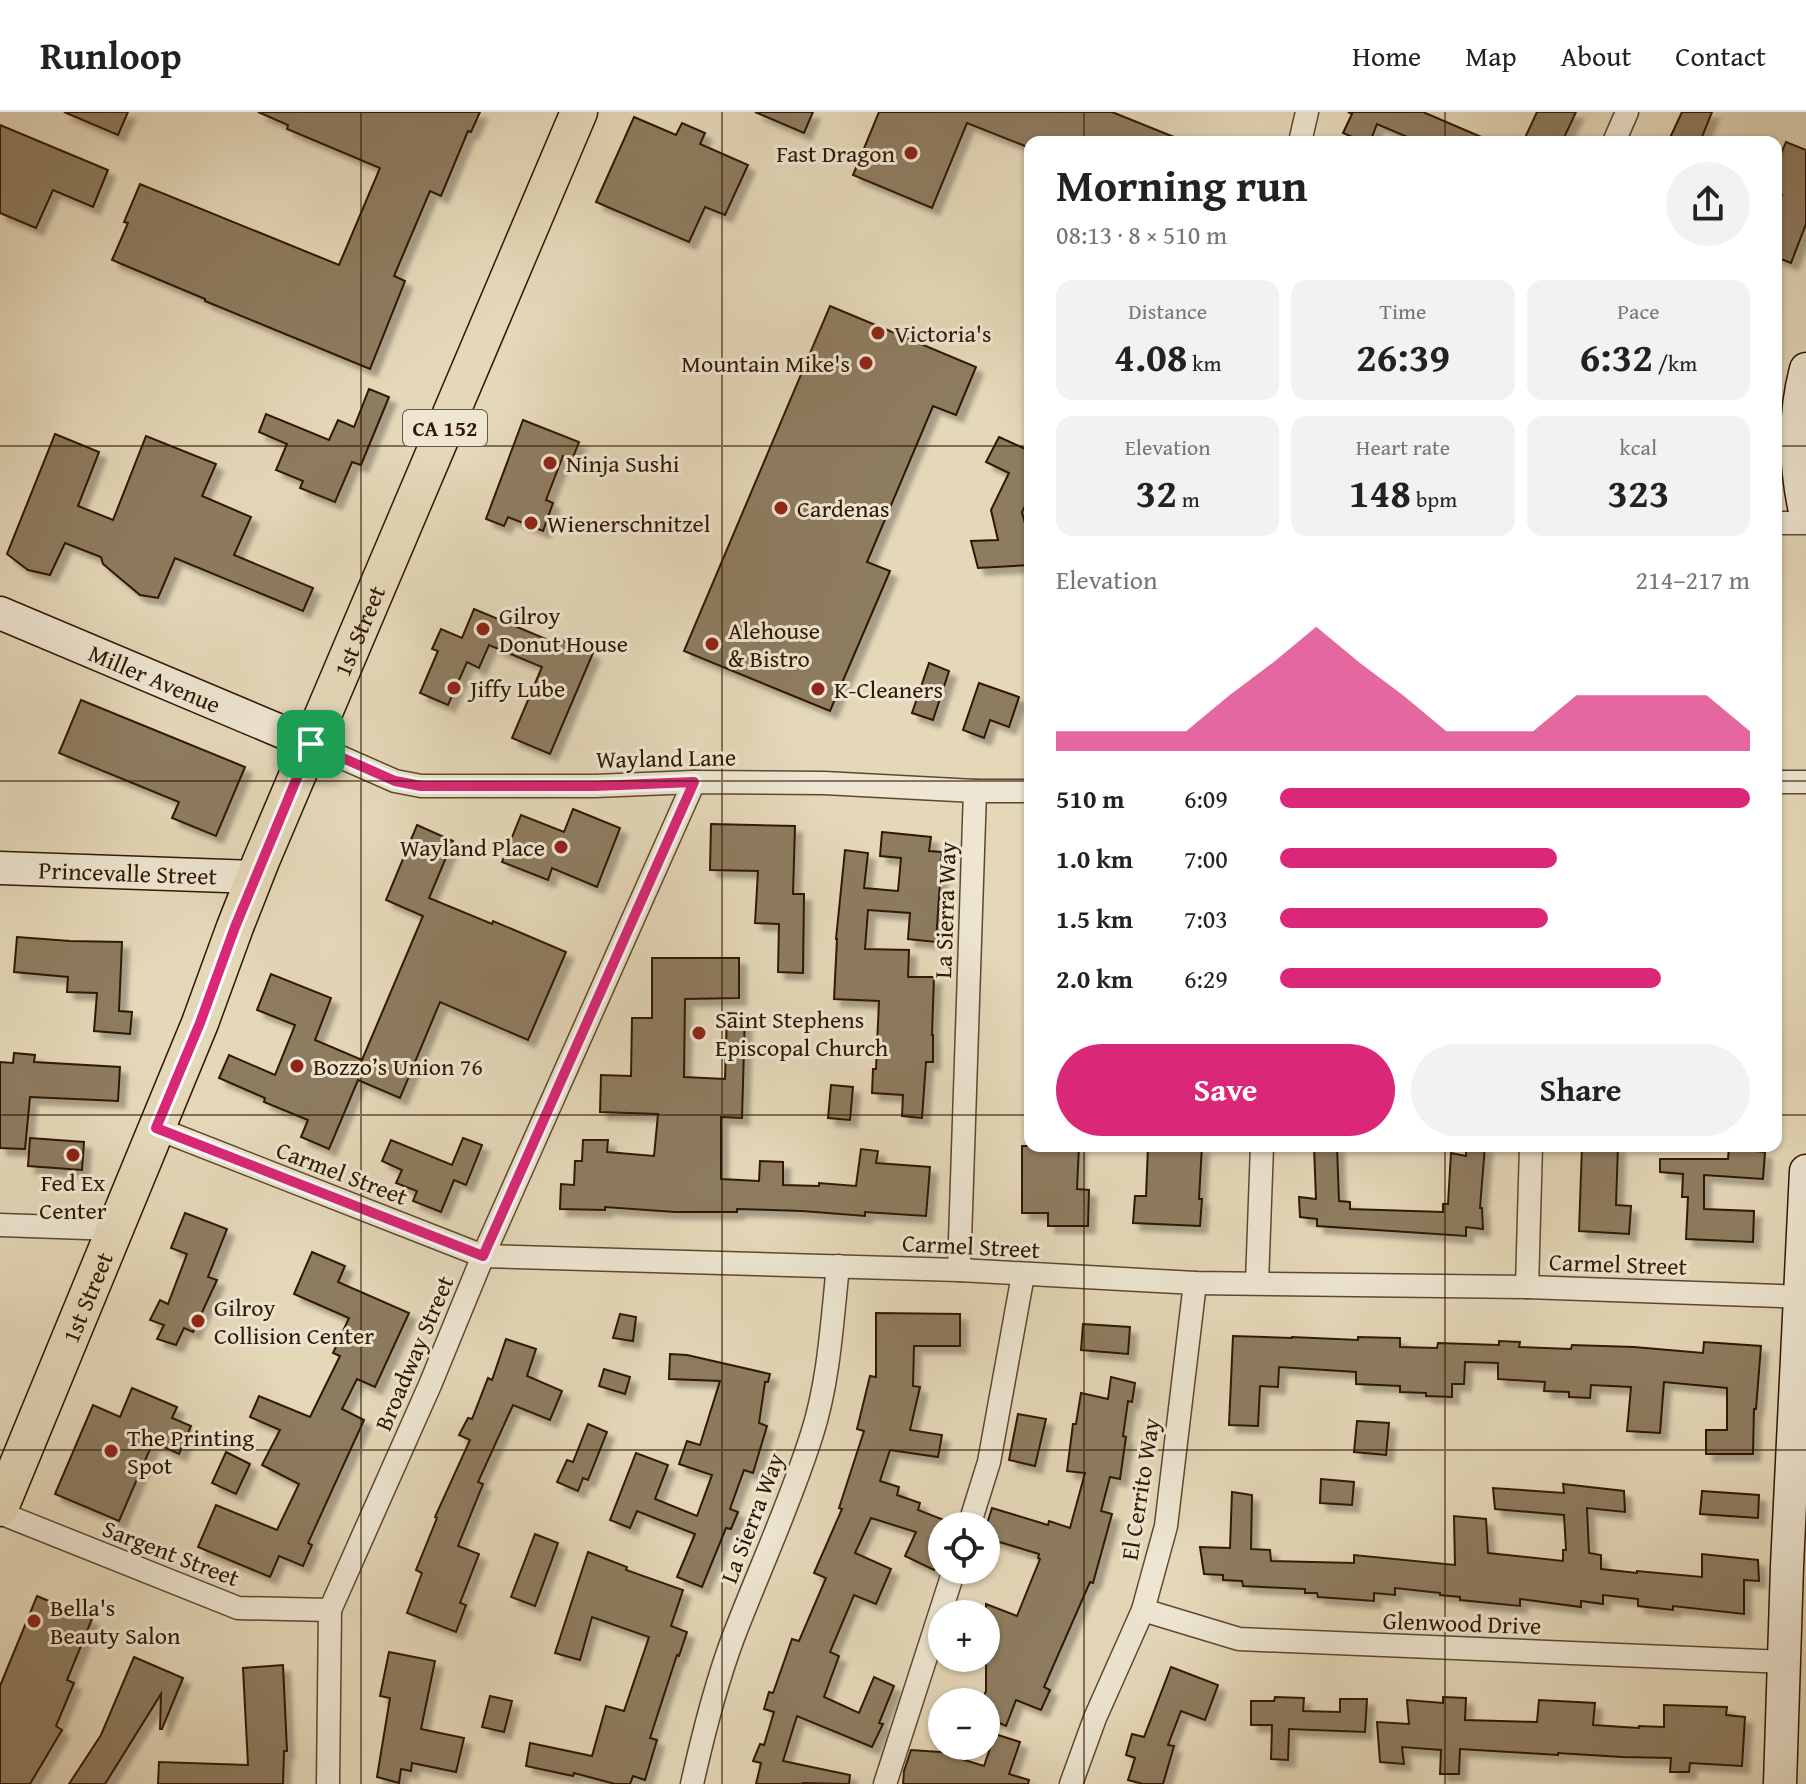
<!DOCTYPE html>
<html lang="en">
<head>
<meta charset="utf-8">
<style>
	body { margin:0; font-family:"Gentium Book Plus",serif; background:#f2f2f2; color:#222; height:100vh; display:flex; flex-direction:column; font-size:30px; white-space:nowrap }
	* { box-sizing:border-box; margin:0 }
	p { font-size:26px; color:#767676 }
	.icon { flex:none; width:44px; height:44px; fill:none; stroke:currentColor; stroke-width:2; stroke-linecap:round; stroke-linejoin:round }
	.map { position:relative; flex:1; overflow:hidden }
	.side { position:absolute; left:1024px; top:24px; width:758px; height:1016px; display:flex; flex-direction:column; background:#fff; border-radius:16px; box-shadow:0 2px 6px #0004 }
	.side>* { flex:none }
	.tools { position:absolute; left:928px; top:1400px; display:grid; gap:16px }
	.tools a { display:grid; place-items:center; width:72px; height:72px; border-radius:50%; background:#fff; box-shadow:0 2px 6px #0004; font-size:40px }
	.pin { position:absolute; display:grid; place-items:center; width:68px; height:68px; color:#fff; margin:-34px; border-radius:16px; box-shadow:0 4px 12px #0006 }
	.round { display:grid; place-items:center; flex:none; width:84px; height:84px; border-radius:42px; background:#f2f2f2 }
	.head { display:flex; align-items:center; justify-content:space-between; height:136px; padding:0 32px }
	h1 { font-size:44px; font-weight:700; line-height:60px }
	.stats { display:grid; grid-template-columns:repeat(3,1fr); gap:12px; height:136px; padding:8px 32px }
	.stats div { display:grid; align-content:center; border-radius:16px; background:#f2f2f2; text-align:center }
	.stats b { font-size:40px; font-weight:700 }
	.stats small { font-size:22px; font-weight:400 }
	.stats p { font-size:22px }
	.chart { height:224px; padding:16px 32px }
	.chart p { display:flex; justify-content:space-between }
	.chart svg { width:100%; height:144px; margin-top:8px; fill:#db2777; opacity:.7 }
	.primary-button { display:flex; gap:16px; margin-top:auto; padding:16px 32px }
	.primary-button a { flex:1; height:92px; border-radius:48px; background:#db2777; color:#fff; font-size:32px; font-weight:700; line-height:92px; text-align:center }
	.primary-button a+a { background:#f2f2f2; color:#222 }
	ul { padding:0 32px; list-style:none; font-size:26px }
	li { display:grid; grid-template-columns:128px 96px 1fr; align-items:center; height:60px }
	li i { height:20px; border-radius:10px; background:#db2777 }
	header { display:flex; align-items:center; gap:48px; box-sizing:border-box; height:112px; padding:0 40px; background:#fff; border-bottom:2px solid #e0e0e0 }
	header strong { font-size:38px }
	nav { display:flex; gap:44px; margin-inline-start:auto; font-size:28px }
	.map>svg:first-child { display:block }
</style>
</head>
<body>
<header>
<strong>Runloop</strong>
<nav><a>Home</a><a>Map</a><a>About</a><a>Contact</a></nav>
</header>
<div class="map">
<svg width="1806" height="1672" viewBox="0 0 1806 1672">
	<defs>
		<filter id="shadow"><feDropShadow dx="7" dy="7" stdDeviation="2" flood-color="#0004"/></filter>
	</defs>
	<rect width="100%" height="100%" fill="#e5d8b9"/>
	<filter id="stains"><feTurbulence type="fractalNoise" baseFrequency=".0025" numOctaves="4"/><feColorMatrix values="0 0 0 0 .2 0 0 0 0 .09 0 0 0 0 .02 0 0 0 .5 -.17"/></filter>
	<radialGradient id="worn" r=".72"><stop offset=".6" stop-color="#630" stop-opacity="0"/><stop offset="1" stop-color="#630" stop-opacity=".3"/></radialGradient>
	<g fill="#8e7c60" stroke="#301800" stroke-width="2" filter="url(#shadow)">
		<polygon points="64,0 128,0 118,23"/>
		<polygon points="258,0 480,0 471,20 468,19 441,84 430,79 394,164 405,169 370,257 205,189 205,187 112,148 128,111 124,110 140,72 339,153 380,56 287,17 288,13"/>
		<polygon points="755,0 813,0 804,21"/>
		<polygon points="879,0 1112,0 1184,29 1030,30 1030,36 967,11 932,96 853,63"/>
		<polygon points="1348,0 1423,0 1493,30 1419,30 1377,12 1370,30 1364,30 1343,21 1352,2"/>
		<polygon points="1537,0 1576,0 1562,30 1523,30"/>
		<polygon points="1682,0 1712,0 1700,30 1668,30"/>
		<polygon points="634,5 676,23 682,11 705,21 700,32 748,53 725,103 705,95 689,130 596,90"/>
		<polygon points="0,13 108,58 93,95 53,78 36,116 0,101"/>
		<polygon points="1786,30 1806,38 1806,112 1791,151 1776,145 1776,98 1782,83 1776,80 1776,53"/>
		<polygon points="830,194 976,255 956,303 933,294 867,450 890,459 830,599 684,539"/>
		<polygon points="369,277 389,285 361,353 352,350 335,390 300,376 303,369 276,358 287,332 259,320 266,302 329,328 338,308 354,315"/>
		<polygon points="523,308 579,330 572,348 563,344 546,388 553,391 543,419 508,405 504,414 486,407"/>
		<polygon points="55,322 99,340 78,394 113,408 146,324 216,352 202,384 251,405 234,443 313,476 303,499 175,446 158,486 140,483 103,452 101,445 65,431 50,463 28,458 7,442"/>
		<polygon points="999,325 1030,339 1030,384 1022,400 1030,431 1030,453 978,456 971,429 998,428 991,398 1009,361 986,350"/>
		<polygon points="474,497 553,530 555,525 593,541 550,642 512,626 542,555 489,533 479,556 467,550 448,593 420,581 438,539 432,537 441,517 462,526"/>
		<polygon points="929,551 949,559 933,608 912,601"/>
		<polygon points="979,571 1019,585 1009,615 990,608 984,626 963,618"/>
		<polygon points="81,588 245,655 216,724 172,706 179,690 59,641"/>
		<polygon points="573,697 620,716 597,775 552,756 548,768 502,750 521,703 564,720"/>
		<polygon points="711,712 795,714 793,782 804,782 803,861 778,860 779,812 755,811 758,759 710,758"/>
		<polygon points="417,713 453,729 429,786 492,812 493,809 566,840 528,928 440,890 400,986 358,968 329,1037 301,1025 308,1008 264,990 265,986 219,966 229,943 275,963 295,913 257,898 271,862 331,886 315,928 362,948 423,804 386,788"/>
		<polygon points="882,720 931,725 929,739 942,740 936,830 908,827 910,801 868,798 865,837 909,838 908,865 934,865 932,923 933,923 933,950 926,950 922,1006 902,1004 903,983 872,981 873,957 876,957 879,889 834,887 837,827 836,827 845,738 868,741 864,776 898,779 901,746 880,744"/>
		<polygon points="17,825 70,829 122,830 119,899 132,900 130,922 94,919 97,881 67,880 68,865 14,860"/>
		<polygon points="652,846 739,846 739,886 685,887 684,965 725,967 727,901 745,902 742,1006 721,1005 721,1067 759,1069 760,1049 783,1050 783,1073 819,1074 819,1071 856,1074 861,1037 878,1039 876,1051 930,1055 926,1104 865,1100 865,1104 802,1099 737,1097 737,1100 675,1100 605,1095 605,1098 560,1097 561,1072 574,1073 575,1049 582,1049 583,1028 608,1028 607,1040 654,1044 658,1002 600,1000 601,963 631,964 632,906 652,906"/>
		<polygon points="14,941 35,943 34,950 120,955 118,989 30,985 25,1037 0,1036 0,950 13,951"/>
		<polygon points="831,973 853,975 850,1008 828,1006"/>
		<polygon points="30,1026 84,1030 82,1058 28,1054"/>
		<polygon points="463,1026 482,1033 466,1073 454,1068 441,1100 413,1089 417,1079 396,1071 402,1058 382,1049 391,1028 452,1053"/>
		<polygon points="1022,1034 1079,1034 1077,1077 1089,1078 1088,1114 1048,1114 1048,1101 1022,1101"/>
		<polygon points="1148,1034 1202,1034 1199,1087 1202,1087 1200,1114 1133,1111 1135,1084 1146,1084"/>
		<polygon points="1314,1034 1337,1034 1339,1089 1350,1090 1350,1097 1443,1100 1443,1092 1448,1092 1451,1041 1466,1044 1466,1034 1485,1034 1480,1096 1482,1096 1483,1117 1466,1115 1466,1124 1317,1114 1317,1107 1300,1105 1299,1085 1316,1087"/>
		<polygon points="1582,1034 1618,1034 1616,1093 1631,1094 1629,1122 1579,1119"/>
		<polygon points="1729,1034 1756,1034 1756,1039 1765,1040 1763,1067 1704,1063 1704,1097 1754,1099 1753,1130 1686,1127 1688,1085 1682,1085 1683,1062 1660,1060 1660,1047 1728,1047"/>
		<polygon points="185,1101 227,1117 208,1165 217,1168 193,1220 184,1216 176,1233 157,1227 164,1213 150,1208 160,1188 168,1192 187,1142 171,1136"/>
		<polygon points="312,1140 345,1154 338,1170 409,1201 375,1275 357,1267 342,1297 364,1308 308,1431 312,1433 303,1454 279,1444 270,1465 198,1435 216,1393 277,1418 299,1372 262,1353 280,1318 250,1305 259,1284 310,1305 340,1244 333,1241 349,1206 294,1182"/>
		<polygon points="876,1201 960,1202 960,1234 914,1234 913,1274 920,1275 910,1318 942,1323 938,1345 890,1338 880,1369 899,1375 897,1383 920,1391 918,1398 944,1408 934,1434 942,1437 942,1441 934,1458 905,1444 916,1420 871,1406 855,1441 891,1457 876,1492 854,1483 830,1540 839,1544 824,1585 859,1601 874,1565 894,1574 879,1611 883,1612 872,1635 797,1604 783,1649 850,1663 849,1672 803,1671 803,1672 756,1672 761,1651 753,1649 760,1632 764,1633 774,1600 764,1597 769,1580 773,1581 792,1527 799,1529 826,1466 814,1461 842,1397 839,1396 864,1319 857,1317 870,1264 876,1265"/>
		<polygon points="620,1202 636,1205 633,1229 613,1226"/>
		<polygon points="1083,1212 1130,1215 1128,1242 1081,1238"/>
		<polygon points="1233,1224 1292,1226 1292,1225 1358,1228 1358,1225 1400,1226 1400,1235 1437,1236 1438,1231 1499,1233 1499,1229 1520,1230 1519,1235 1571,1237 1572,1233 1634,1235 1703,1241 1704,1230 1761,1234 1756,1297 1754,1297 1753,1342 1706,1342 1706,1318 1727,1318 1727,1276 1664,1270 1660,1321 1627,1319 1631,1275 1591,1273 1590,1286 1569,1285 1569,1280 1544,1279 1545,1270 1498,1267 1498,1251 1465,1250 1464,1272 1452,1272 1452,1285 1426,1284 1426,1281 1400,1280 1400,1274 1356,1272 1356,1260 1279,1255 1278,1275 1260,1274 1258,1314 1229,1313"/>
		<polygon points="506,1227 536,1237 527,1264 562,1279 550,1308 513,1293 478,1370 483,1372 458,1434 479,1442 460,1491 466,1493 456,1520 407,1501 422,1461 416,1458 437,1406 435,1405 470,1328 459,1323 468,1306 472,1307 488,1266 492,1268"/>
		<polygon points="670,1242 687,1243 770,1262 768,1270 765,1270 759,1311 767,1314 753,1361 744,1358 730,1397 738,1400 731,1417 726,1416 702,1475 677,1465 695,1422 637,1399 630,1416 610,1408 636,1341 668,1353 655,1387 697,1404 712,1363 679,1352 687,1329 700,1333 720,1269 669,1267"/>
		<polygon points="604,1257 630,1265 625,1282 599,1274"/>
		<polygon points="1111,1265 1135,1271 1132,1290 1128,1289 1123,1324 1126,1325 1120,1367 1110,1365 1101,1399 1112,1402 1093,1471 1090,1470 1044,1575 1050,1578 1041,1598 1016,1588 1006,1614 986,1605 986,1590 981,1590 986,1579 986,1492 1017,1504 1040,1447 1038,1446 1039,1442 986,1426 986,1415 992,1396 1048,1413 1049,1409 1070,1416 1085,1361 1067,1359 1073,1312 1076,1312 1081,1281 1108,1287"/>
		<polygon points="132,1276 177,1295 172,1306 191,1314 179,1342 153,1330 119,1409 55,1382 93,1293 120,1305"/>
		<polygon points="1018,1302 1046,1307 1035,1354 1009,1348"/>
		<polygon points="1357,1309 1389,1311 1386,1343 1354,1340"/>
		<polygon points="588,1312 607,1320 588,1368 583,1366 578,1379 557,1370 567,1348 573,1350"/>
		<polygon points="226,1340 250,1352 236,1382 212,1371"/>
		<polygon points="1321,1367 1354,1370 1352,1393 1320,1391"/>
		<polygon points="1563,1372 1624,1379 1625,1400 1587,1396 1589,1441 1601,1443 1601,1457 1637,1461 1637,1459 1702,1465 1702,1442 1758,1448 1759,1469 1744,1468 1744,1502 1673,1494 1673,1498 1638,1494 1638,1487 1603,1483 1603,1492 1581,1489 1581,1495 1520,1487 1520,1494 1460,1488 1460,1485 1440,1483 1440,1481 1395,1476 1395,1483 1374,1481 1374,1489 1318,1485 1317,1481 1305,1481 1305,1477 1243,1474 1242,1469 1223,1468 1223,1463 1204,1462 1200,1435 1230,1436 1232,1380 1252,1383 1251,1437 1270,1438 1271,1449 1354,1451 1354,1443 1455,1453 1454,1404 1486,1407 1488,1441 1563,1449 1563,1438 1566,1438 1564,1403 1495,1397 1493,1376 1564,1381"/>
		<polygon points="1702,1379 1759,1383 1758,1406 1700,1402"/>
		<polygon points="535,1422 558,1431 535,1494 511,1485"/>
		<polygon points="588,1440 627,1455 626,1458 683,1478 671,1514 687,1520 679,1544 677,1543 650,1626 657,1628 645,1668 633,1664 630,1672 615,1672 574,1661 573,1664 526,1654 530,1631 592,1644 606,1594 624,1599 649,1525 592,1505 580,1548 555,1541"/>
		<polygon points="37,1484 92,1507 67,1568 74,1571 56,1614 62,1618 30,1672 0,1672 0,1574"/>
		<polygon points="389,1540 435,1549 421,1617 464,1626 456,1660 412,1651 411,1659 401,1657 399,1671 377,1665 390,1586 380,1584"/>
		<polygon points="134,1545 183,1566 162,1617 160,1617 161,1582 105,1672 69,1672 101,1623"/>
		<polygon points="283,1553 287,1639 284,1639 283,1672 158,1672 159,1650 248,1653 243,1556"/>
		<polygon points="1171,1555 1218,1573 1205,1608 1181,1599 1168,1633 1174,1634 1163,1672 1143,1672 1128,1668 1135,1646 1126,1643 1132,1622 1144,1625"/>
		<polygon points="490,1584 512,1589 504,1620 482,1615"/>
		<polygon points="1275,1585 1304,1586 1303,1599 1340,1600 1340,1587 1367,1587 1365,1620 1289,1617 1288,1648 1271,1647 1272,1613 1251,1613 1251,1589 1274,1589"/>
		<polygon points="1443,1585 1466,1586 1465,1608 1537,1610 1539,1588 1595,1591 1593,1613 1639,1616 1639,1614 1664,1615 1664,1593 1727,1595 1726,1603 1745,1605 1742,1654 1690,1651 1689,1660 1670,1660 1671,1646 1622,1645 1558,1641 1558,1643 1460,1637 1459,1662 1440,1662 1441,1638 1402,1635 1404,1652 1380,1650 1377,1610 1409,1612 1407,1588 1443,1591"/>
		<polygon points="995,1622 1020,1630 1009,1662 1029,1668 1028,1672 903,1672 904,1659 911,1638 955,1641 955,1645 984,1654"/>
	</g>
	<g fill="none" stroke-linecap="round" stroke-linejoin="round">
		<g stroke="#5d482e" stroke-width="25">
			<g id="street">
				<polyline points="1300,30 1307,0"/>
				<polyline points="1614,30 1627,0"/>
				<polyline points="1776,411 1806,411"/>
				<polyline points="311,632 395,669 421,674 595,674 694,670 824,671 975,679 1030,679"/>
				<polyline points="1776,670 1806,670"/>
				<polyline points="156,1016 483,1144 959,1158 1195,1171 1527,1175 1806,1185"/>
				<polyline points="0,1113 115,1117"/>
				<polyline points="959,1158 975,679"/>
				<polyline points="1257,1171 1262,1034"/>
				<polyline points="1527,1175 1531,1034"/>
				<polyline points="0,1401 238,1496 330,1498"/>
				<polyline points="969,1414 989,1350 1023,1163"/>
				<polyline points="1143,1498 1239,1527 1784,1550"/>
				<polyline points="328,1672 330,1498 430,1273 483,1144 694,670"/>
				<path d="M692,1672C703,1623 715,1574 733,1526C759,1458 790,1392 812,1322C829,1269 832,1210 838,1154"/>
				<polyline points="885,1672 954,1458"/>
				<polyline points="1071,1672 1095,1606 1143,1498 1166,1414 1195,1171"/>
			</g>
		</g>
		<g stroke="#301800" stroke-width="35">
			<g id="secondary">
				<path d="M1806,257C1793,306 1795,355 1806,404"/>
				<path id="s1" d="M0,501L311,632"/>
				<path id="s2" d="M0,756L255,765"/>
				<polyline points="1780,1672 1787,1454 1806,1059"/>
			</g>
		</g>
		<g stroke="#301800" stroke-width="39">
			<g id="primary">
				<path id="s3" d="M0,1396L200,911L235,815L261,749L579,0"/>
			</g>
		</g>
		<use href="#street" stroke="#eee6d2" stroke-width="22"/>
		<use href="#secondary" stroke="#eee6d2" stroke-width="32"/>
		<use href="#primary" stroke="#e5d8b9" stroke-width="36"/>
	</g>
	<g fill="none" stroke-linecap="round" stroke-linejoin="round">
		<g stroke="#fff" stroke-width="16">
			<polygon id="route" points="311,632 395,669 421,674 595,674 694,670 483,1144 156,1016 200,911 235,815"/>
		</g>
		<use href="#route" stroke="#db2777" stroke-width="10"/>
	</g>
	<path fill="none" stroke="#301800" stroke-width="2" stroke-opacity="0.55" d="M361,0V1672M722,0V1672M1084,0V30M1445,0V30M0,334H1030M1776,334H1806M0,669H1030M1776,669H1806M0,1003H1030M1776,1003H1806M1084,1034V1672M1445,1034V1672M0,1338H1806"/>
	<g fill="#8f2418" stroke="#eee6d2" stroke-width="3">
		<circle cx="911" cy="41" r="8"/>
		<circle cx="878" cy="221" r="8"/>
		<circle cx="866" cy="251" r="8"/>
		<circle cx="550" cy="351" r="8"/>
		<circle cx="781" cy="396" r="8"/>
		<circle cx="531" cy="411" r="8"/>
		<circle cx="483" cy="517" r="8"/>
		<circle cx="712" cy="532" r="8"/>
		<circle cx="454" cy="576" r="8"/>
		<circle cx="818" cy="577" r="8"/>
		<circle cx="561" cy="735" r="8"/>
		<circle cx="699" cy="921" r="8"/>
		<circle cx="297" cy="954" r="8"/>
		<circle cx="73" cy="1043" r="8"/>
		<circle cx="198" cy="1209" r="8"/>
		<circle cx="111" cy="1339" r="8"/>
		<circle cx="34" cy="1509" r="8"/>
	</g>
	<g text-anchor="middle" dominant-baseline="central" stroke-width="6" stroke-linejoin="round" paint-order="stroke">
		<rect fill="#eee6d2" stroke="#69563f" stroke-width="2" x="403" y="298" width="84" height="36" rx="6"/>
		<g font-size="22" font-weight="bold" fill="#301800">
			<text x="445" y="316">CA 152</text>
		</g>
		<g font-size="24" fill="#301800" stroke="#eee6d2" text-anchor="start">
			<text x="895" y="41" text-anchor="end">Fast Dragon</text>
			<text x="894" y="221">Victoria's</text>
			<text x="850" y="251" text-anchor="end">Mountain Mike's</text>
			<text x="566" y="351">Ninja Sushi</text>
			<text x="797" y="396">Cardenas</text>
			<text x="547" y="411">Wienerschnitzel</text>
			<text x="499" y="503">Gilroy<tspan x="499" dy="28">Donut House</tspan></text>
			<text x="728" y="518">Alehouse<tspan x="728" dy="28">&amp; Bistro</tspan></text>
			<text x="470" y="576">Jiffy Lube</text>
			<text x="834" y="577">K-Cleaners</text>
			<text x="545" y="735" text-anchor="end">Wayland Place</text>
			<text x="715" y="907">Saint Stephens<tspan x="715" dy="28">Episcopal Church</tspan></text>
			<text x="313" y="954">Bozzo’s Union 76</text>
			<text x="73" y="1070" text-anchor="middle">Fed Ex<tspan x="73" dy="28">Center</tspan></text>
			<text x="214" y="1195">Gilroy<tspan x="214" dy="28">Collision Center</tspan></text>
			<text x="127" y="1325">The Printing<tspan x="127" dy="28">Spot</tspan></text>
			<text x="50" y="1495">Bella's<tspan x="50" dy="28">Beauty Salon</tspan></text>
		</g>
		<g font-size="24" fill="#301800" stroke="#eee6d2">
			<text stroke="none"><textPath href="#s3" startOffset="948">1st Street</textPath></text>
			<text stroke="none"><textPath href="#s1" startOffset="168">Miller Avenue</textPath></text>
			<text transform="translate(666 646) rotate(-1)">Wayland Lane</text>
			<text stroke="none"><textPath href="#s2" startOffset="128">Princevalle Street</textPath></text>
			<text transform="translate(945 798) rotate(-88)">La Sierra Way</text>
			<text transform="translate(342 1061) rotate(21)">Carmel Street</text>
			<text transform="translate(971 1134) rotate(3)">Carmel Street</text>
			<text transform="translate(1618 1152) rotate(2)">Carmel Street</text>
			<text stroke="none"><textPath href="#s3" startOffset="228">1st Street</textPath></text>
			<text transform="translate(414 1241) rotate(-67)">Broadway Street</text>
			<text transform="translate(1140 1377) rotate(-81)">El Cerrito Way</text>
			<text transform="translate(752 1406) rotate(-69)">La Sierra Way</text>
			<text transform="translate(171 1441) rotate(21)">Sargent Street</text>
			<text transform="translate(1462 1511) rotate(2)">Glenwood Drive</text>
		</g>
	</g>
	<rect width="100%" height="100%" filter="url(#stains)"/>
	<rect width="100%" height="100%" fill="url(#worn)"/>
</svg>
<div class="tools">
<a><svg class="icon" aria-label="locate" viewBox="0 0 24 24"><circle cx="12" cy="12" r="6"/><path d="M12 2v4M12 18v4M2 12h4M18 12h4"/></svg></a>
<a>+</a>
<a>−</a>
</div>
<div class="pin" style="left:311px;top:632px;background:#1e9e55"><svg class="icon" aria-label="arrive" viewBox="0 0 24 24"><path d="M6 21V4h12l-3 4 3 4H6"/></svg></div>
<section class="side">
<div class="head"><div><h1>Morning run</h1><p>08:13 · 8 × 510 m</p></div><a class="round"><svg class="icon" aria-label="share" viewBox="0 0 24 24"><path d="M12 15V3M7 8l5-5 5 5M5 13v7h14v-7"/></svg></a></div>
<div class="stats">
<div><p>Distance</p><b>4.08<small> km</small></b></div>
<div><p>Time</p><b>26:39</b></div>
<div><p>Pace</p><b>6:32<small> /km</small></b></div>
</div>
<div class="stats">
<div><p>Elevation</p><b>32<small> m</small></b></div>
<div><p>Heart rate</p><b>148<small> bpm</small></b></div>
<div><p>kcal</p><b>323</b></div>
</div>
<div class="chart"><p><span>Elevation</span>214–217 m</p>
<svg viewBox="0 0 160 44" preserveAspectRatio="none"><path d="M0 44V38L10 38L20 38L30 38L40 27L50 17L60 6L70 17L80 27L90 38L100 38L110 38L120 27L130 27L140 27L150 27L160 38V44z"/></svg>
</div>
<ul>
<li><b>510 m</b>6:09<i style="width:100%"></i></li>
<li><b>1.0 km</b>7:00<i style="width:59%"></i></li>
<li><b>1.5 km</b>7:03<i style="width:57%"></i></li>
<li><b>2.0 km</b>6:29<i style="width:81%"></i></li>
</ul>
<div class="primary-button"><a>Save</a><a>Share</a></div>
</section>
</div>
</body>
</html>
